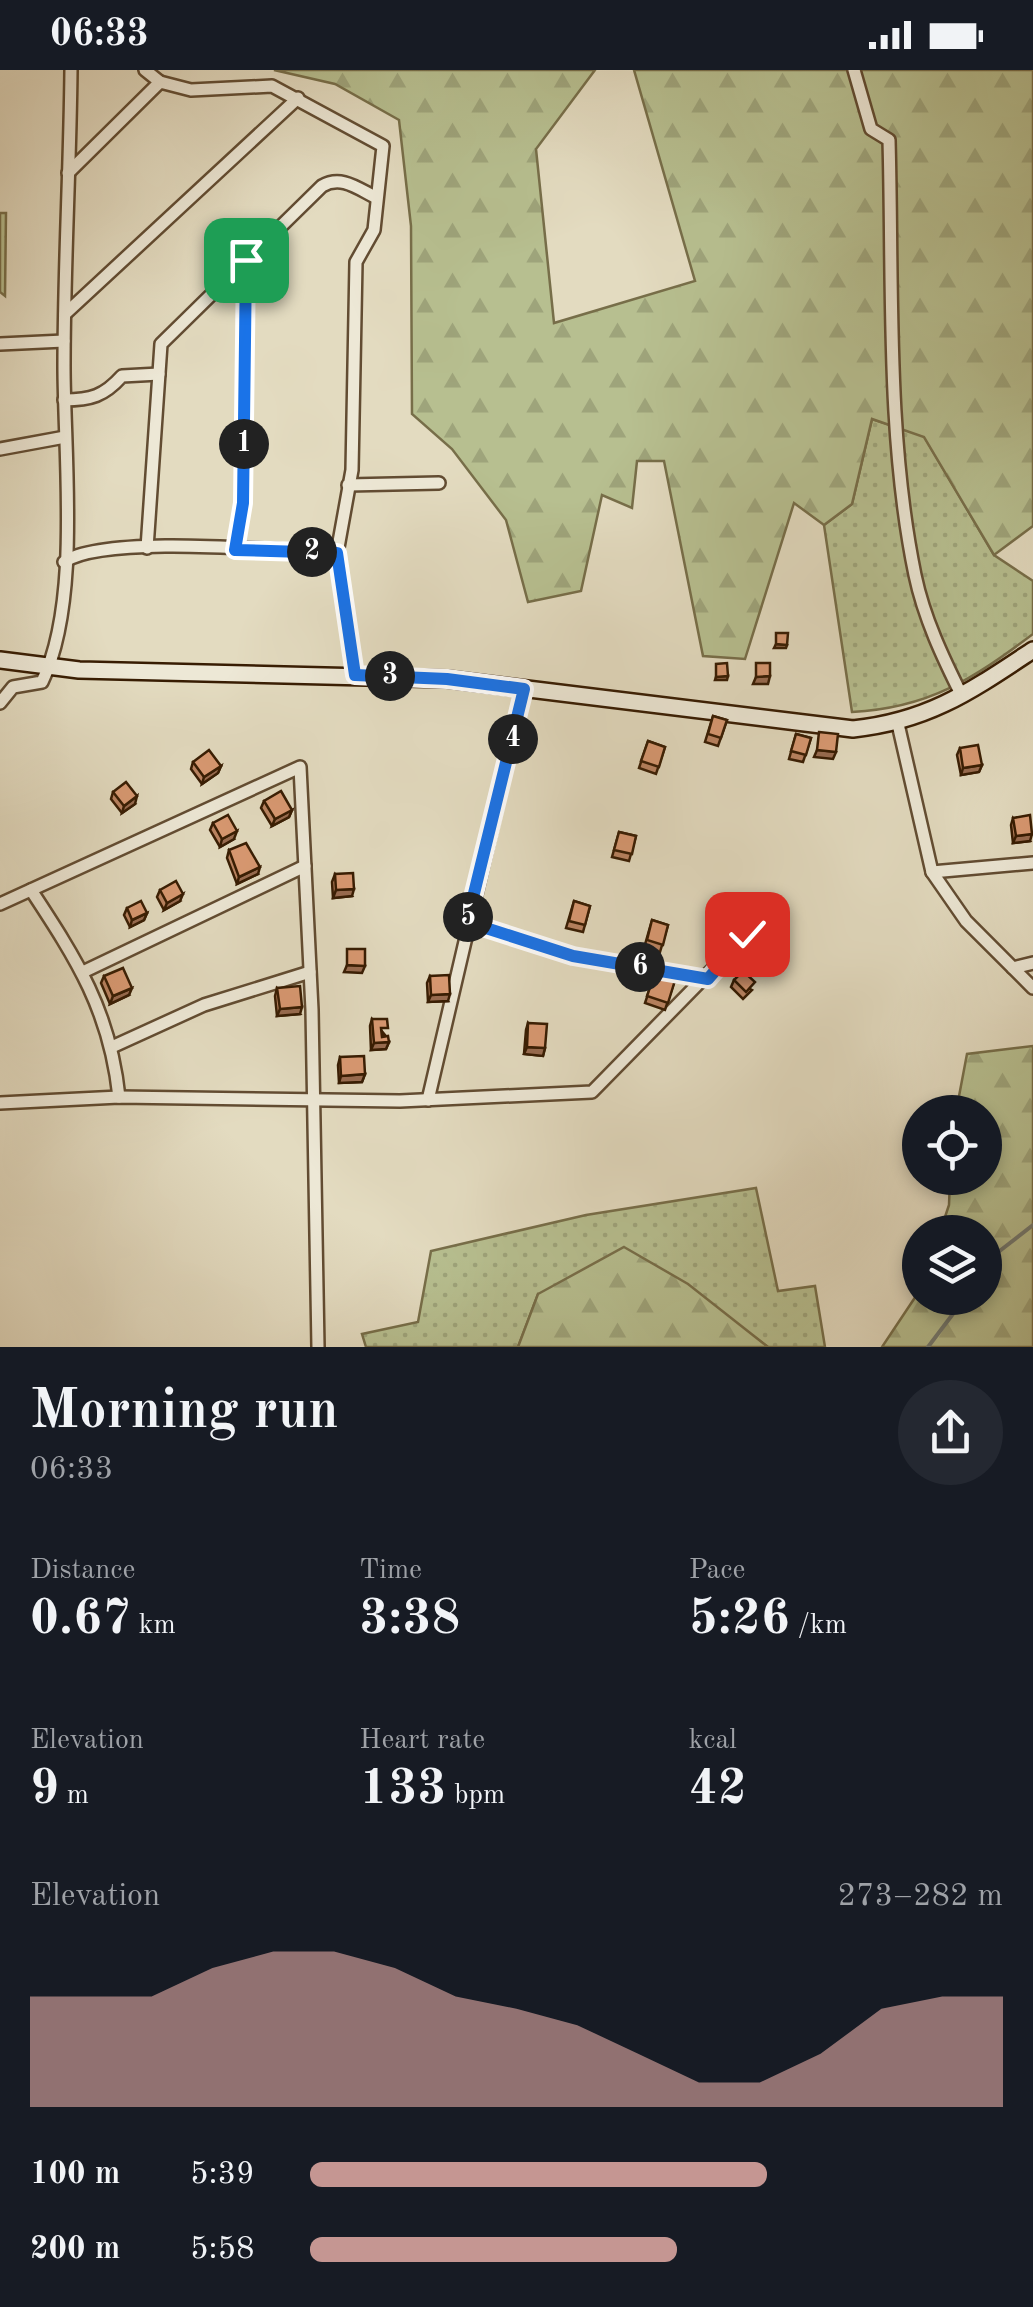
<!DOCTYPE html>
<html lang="en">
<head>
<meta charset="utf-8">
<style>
	body { margin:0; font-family:"Old Standard TT",serif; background:#242831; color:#f1f3f6; height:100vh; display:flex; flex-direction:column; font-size:38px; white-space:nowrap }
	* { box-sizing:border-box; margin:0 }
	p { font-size:32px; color:#9ea1a6 }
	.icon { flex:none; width:55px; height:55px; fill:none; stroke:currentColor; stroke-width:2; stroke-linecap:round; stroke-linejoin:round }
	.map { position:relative; height:1277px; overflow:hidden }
	.panel { display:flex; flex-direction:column; background:#171b24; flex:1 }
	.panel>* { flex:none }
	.tools { position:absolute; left:902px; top:1025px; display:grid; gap:20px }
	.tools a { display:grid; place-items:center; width:100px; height:100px; border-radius:50%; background:#171b24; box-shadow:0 5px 15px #0003; font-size:50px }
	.pin { position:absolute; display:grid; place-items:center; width:85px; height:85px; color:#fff; margin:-42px; border-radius:20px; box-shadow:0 5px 15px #0006 }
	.km { position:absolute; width:50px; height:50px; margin:-25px; border-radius:50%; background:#222; color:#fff; font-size:28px; line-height:50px; text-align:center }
	.round { display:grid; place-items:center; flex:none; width:105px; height:105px; border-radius:52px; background:#242831 }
	.head { display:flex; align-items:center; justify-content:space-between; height:170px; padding:0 30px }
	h1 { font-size:55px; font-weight:700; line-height:75px }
	.figures { display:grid; grid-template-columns:repeat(3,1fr); gap:15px; height:170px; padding:10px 30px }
	.figures div { display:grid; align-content:center }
	.figures b { font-size:50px; font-weight:700 }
	.figures small { font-size:28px; font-weight:400 }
	.figures p { font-size:28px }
	.chart { height:280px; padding:20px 30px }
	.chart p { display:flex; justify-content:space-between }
	.chart svg { width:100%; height:180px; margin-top:10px; fill:#c59692; opacity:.7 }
	ul { padding:0 30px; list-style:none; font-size:32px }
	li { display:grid; grid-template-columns:160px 120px 1fr; align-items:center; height:75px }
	li i { height:25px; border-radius:12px; background:#c59692 }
	.status { display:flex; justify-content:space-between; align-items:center; height:70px; padding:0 50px; background:#171b24; direction:ltr }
	.status svg { height:28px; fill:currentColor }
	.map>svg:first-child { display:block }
</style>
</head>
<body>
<div class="status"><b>06:33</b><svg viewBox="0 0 49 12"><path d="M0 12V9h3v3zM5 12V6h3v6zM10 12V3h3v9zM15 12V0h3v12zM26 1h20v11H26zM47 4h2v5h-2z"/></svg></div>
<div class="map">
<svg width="1033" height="1277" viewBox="0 0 1033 1277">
	<defs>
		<pattern id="grass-dots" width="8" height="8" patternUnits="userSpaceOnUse" patternTransform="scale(2.5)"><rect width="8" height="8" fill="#b7bf90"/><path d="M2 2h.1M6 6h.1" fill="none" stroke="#9ea47b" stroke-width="1.8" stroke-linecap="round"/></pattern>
		<pattern id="forest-firs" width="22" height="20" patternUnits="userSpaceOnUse" patternTransform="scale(2.5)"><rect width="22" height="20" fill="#b7bf90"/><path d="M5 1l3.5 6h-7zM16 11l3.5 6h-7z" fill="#9ea47b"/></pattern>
	</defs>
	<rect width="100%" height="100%" fill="#e3dbc0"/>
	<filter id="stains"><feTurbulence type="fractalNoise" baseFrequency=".002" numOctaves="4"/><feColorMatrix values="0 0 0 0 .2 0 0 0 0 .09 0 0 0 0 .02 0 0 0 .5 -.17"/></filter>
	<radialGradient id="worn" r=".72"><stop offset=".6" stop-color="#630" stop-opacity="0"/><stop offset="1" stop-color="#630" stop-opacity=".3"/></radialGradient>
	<g fill="url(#grass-dots)" stroke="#776e49" stroke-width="2.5">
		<path d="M872,349L924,366L994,485L1033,511V564C973,609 929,638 852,642L824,455L852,434Z"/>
		<polygon points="756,1118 778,1221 815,1216 825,1277 768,1277 753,1266 538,1224 518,1277 366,1277 362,1264 418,1252 431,1181 586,1145"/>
	</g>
	<g fill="url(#forest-firs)" stroke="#776e49" stroke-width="2.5">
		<polygon points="274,0 595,0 536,79 554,253 695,211 634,0 1033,0 1033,456 994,485 924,367 872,349 852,434 824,455 794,433 745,589 703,586 664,391 637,391 632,438 602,425 581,521 528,532 506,450 452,379 412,344 411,156 399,50 335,14"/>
		<polygon points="0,143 6,143 5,226 0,222"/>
		<polygon points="1033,976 1033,1277 882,1277 920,1220 920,1228 985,1228 985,1162 940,1162 949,1135 950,1108 985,1108 985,1042 956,1042 967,984"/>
		<polygon points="624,1177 688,1214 768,1277 518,1277 538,1224"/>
	</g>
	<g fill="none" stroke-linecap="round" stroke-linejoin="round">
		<g stroke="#727a72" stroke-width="4">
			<polyline points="985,1200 997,1183 1033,1155"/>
			<polyline points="928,1277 965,1228"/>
		</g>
		<g stroke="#624c32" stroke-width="16">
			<g id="street">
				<polyline points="145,0 160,12"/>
				<path d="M854,0L871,59L889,70C893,213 886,365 915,505C924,548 943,588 962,626"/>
				<polyline points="68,103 160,12 191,20 272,16 383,76 374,160 356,192 352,400 337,483 355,605"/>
				<polyline points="65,244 298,28"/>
				<polyline points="0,274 64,271"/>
				<path d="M64,330C91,330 104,326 122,306L159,304"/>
				<polyline points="0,379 65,367"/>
				<polyline points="348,415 439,413"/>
				<path d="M147,478L161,274L322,116C341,105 357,118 375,127"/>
				<polyline points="235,480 243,433 246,190"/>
				<path d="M64,492C105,464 280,481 337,483"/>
				<path d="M0,633L13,617L42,612C81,532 64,387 64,296C64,197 70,99 71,0"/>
				<polyline points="898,654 932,802 966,851 1033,918"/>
				<polyline points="932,802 1033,793"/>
				<path d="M31,820C77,890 110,941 119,1027"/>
				<polyline points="0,834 300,697 312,940 318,1277"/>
				<polyline points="467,852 573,885 708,909"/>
				<polyline points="1013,898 1033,893"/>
				<polyline points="85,901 305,796"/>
				<polyline points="114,976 204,935 310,902"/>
				<polyline points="428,1030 524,619"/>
				<polyline points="0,1033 119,1027 400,1031 592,1022 747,864"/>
			</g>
		</g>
		<g stroke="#371c02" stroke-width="20">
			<path id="secondary" d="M0,590L79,600L447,609L853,659C929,651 971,621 1033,580"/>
		</g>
		<use href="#street" stroke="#ede8d6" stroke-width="11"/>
		<use href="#secondary" stroke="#ede8d6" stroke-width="15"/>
	</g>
	<g fill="#bb8462" stroke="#371c02" stroke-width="2.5">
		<polygon points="713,646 727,650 718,676 705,672"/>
		<polygon points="796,664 811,668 803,692 789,689"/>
		<polygon points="648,671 665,677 656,704 639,698"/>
		<polygon points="960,678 982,695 979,702 961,705 957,685"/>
		<polygon points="193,692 221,696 218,703 202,714 191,699"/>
		<polygon points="113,722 135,734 122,743 111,729"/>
		<polygon points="264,731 292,740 289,747 272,756 261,738"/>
		<polygon points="1013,748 1030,771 1013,773 1011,755"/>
		<polygon points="213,753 234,769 220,777 210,760"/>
		<polygon points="619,762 636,766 629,791 612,787"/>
		<polygon points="229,780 258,804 237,814 227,788"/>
		<polygon points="335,804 352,826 333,828 332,812"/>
		<polygon points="160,820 180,831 164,840 157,827"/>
		<polygon points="574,831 590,836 583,862 566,858"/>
		<polygon points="127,838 147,843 144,850 130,857 124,845"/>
		<polygon points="652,850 668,855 660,882 644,878"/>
		<polygon points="656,900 676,907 665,940 645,933"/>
		<polygon points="104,906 129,925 110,934 101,913"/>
		<polygon points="430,906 448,931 428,932 427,913"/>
		<polygon points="734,910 752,920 743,929 731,917"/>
		<polygon points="277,918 300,944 277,946 275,926"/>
		<polygon points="372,949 385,965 381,965 382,967 389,972 386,979 371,980 370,956"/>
		<polygon points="528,953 545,978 543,986 524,984 526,960"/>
		<polygon points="340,987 365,1004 362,1012 339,1013 338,995"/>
	</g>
	<g fill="#986b50" stroke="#371c02" stroke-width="2.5">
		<polygon points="776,574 787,575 786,578 774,578"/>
		<polygon points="728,606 727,610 715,610 716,607"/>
		<polygon points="770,606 768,614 753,614 756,607"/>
		<polygon points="817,680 836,682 833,689 814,687"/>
		<polygon points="982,695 979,702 961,705 963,698"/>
		<polygon points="221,696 218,703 202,714 204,707"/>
		<polygon points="137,726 135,734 122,743 124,736"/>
		<polygon points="292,740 289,747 272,756 275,749"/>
		<polygon points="237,761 234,769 220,777 222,769"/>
		<polygon points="1032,764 1030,771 1013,773 1016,766"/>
		<polygon points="260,797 258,804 237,814 239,807"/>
		<polygon points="354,819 352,826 333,828 336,820"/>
		<polygon points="183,824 180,831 164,840 167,833"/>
		<polygon points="147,843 144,850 130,857 132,850"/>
		<polygon points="347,895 365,896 362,903 344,902"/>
		<polygon points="132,918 129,925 110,934 113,926"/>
		<polygon points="450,924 448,931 428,932 431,925"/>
		<polygon points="302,937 300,944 277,946 280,939"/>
		<polygon points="389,972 386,979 371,980 374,973"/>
		<polygon points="527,977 545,978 543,986 524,984"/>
		<polygon points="365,1004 362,1012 339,1013 341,1006"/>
	</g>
	<g fill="#d99972" stroke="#371c02" stroke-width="2.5">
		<polygon points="776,563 788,563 787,575 776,574"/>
		<polygon points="727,593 728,606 716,607 716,594"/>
		<polygon points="756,593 770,593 770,606 756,607"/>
		<polygon points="713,646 727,650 721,668 708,664"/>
		<polygon points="819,662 838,664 836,682 817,680"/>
		<polygon points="796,664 811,668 806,685 791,681"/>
		<polygon points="648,671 665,677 659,697 641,691"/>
		<polygon points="978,675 982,695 963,698 960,678"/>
		<polygon points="209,680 221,696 204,707 193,692"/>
		<polygon points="126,712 137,726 124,736 113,722"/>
		<polygon points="281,721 292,740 275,749 264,731"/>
		<polygon points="228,745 237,761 222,769 213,753"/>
		<polygon points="1030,745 1032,764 1016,766 1013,748"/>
		<polygon points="619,762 636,766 632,784 614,780"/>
		<polygon points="246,773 260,797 239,807 229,780"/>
		<polygon points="353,803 354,819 336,820 335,804"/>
		<polygon points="176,811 183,824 167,833 160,820"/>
		<polygon points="141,831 147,843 132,850 127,838"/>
		<polygon points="574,831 590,836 585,855 569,851"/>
		<polygon points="652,850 668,855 663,875 647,870"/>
		<polygon points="347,879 365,879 365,896 347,895"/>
		<polygon points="123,898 132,918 113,926 104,906"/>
		<polygon points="656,900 676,907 668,933 647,926"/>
		<polygon points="743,901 755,912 746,922 734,910"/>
		<polygon points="449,905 450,924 431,925 430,906"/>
		<polygon points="300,916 302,937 280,939 277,918"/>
		<polygon points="372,949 387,949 388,958 381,958 382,967 388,966 389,972 374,973"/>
		<polygon points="528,953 547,954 545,978 527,977"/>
		<polygon points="364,986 365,1004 341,1006 340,987"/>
	</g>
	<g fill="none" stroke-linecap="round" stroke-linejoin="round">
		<g stroke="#fff" stroke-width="20">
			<polyline id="route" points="246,190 243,433 235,480 337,483 355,605 447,609 524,619 467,852 573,886 708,909 747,864"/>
		</g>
		<use href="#route" stroke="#1a73e8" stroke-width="12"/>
	</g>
	<rect width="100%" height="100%" filter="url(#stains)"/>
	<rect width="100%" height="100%" fill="url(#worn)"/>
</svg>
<div class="tools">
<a><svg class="icon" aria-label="locate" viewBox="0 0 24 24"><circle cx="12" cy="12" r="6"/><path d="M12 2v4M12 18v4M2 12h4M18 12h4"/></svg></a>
<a><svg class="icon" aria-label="layers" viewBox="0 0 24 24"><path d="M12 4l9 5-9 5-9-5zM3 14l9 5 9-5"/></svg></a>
</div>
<div class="pin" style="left:246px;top:190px;background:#1e9e55"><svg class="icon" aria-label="arrive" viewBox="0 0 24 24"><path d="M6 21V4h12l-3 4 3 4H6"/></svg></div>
<div class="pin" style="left:747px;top:864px;background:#d93025"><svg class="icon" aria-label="check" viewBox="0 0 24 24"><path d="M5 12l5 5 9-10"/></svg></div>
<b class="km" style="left:244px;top:374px">1</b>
<b class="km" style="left:312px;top:482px">2</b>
<b class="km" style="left:390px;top:606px">3</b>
<b class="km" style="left:513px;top:669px">4</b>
<b class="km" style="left:468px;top:847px">5</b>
<b class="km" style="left:640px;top:897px">6</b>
</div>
<section class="panel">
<div class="head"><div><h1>Morning run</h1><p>06:33</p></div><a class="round"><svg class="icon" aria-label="share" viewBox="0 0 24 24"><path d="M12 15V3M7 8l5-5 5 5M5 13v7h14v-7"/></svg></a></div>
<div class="figures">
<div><p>Distance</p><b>0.67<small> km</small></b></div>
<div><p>Time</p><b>3:38</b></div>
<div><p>Pace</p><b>5:26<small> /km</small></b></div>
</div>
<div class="figures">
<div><p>Elevation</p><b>9<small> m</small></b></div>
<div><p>Heart rate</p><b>133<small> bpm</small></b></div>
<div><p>kcal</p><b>42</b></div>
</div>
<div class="chart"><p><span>Elevation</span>273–282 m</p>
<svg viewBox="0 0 160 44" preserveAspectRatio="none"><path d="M0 44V17L10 17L20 17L30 10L40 6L50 6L60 10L70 17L80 20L90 24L100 31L110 38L120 38L130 31L140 20L150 17L160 17V44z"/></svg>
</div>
<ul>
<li><b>100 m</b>5:39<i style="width:66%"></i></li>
<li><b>200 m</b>5:58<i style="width:53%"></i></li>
</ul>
</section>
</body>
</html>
